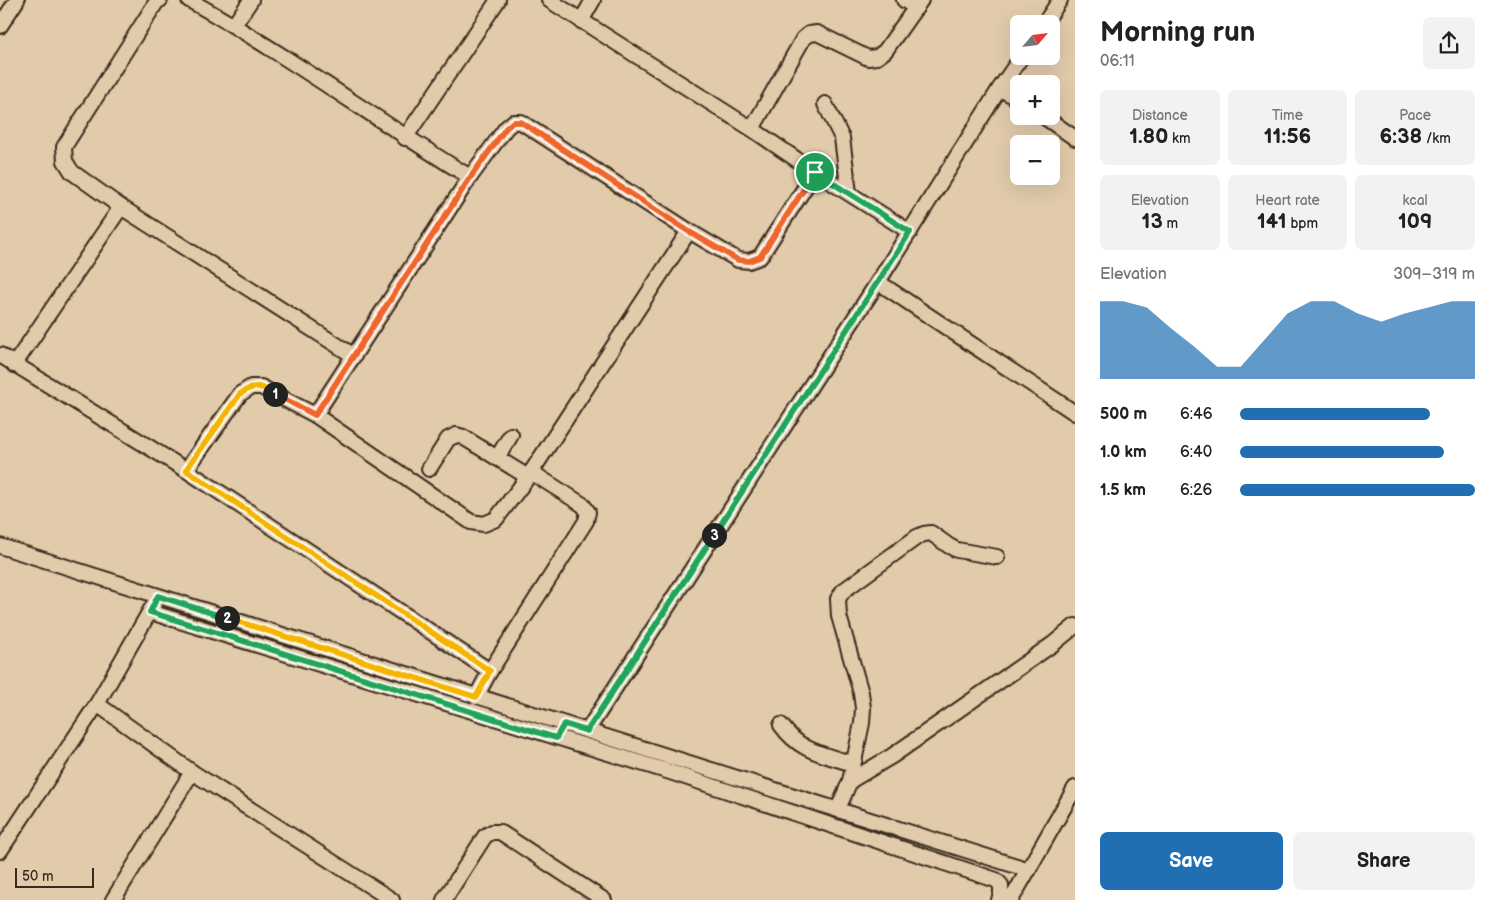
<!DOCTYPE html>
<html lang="en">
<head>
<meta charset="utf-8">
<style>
	body { margin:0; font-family:"Balsamiq Sans",sans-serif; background:#f2f2f2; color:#202124; height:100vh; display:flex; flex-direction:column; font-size:19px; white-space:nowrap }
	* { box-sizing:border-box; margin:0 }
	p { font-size:16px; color:#757577 }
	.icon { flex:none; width:28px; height:28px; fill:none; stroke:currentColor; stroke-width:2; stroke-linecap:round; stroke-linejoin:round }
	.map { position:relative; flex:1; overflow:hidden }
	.sheet { display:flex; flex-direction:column; background:#fff; width:425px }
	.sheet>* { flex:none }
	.needle { width:32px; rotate:62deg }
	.fabs { position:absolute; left:1010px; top:15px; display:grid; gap:10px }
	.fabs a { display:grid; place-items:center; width:50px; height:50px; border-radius:8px; background:#fff; box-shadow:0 5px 20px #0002; font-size:25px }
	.scale { position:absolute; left:15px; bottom:12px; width:79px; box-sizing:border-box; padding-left:5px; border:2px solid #3b2a1e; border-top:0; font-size:14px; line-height:18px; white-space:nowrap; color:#3b2a1e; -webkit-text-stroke:4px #e1cbab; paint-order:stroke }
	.pin { position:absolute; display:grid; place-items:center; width:42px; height:42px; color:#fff; margin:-21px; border:2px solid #fff; border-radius:50%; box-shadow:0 1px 5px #0007 }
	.km { position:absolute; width:25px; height:25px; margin:-12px; border-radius:50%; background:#222; color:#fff; font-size:14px; line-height:25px; text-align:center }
	.round { display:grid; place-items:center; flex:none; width:52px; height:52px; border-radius:8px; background:#f2f2f2 }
	.overview { display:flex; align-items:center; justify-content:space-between; height:85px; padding:0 25px }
	h1 { font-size:28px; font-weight:700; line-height:38px }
	.stats { display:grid; grid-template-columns:repeat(3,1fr); gap:8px; height:85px; padding:5px 25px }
	.stats div { display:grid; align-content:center; border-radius:8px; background:#f2f2f2; text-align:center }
	.stats b { font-size:21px; font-weight:700 }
	.stats small { font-size:14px; font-weight:400 }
	.stats p { font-size:14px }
	.chart { height:140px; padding:10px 25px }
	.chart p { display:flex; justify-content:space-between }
	.chart svg { width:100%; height:90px; margin-top:5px; fill:#1f6fb2; opacity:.7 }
	.button { display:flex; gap:10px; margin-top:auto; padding:10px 25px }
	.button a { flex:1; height:58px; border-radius:8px; background:#1f6fb2; color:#fff; font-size:20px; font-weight:700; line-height:58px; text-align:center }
	.button a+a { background:#f2f2f2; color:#202124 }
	ul { padding:0 25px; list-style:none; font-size:16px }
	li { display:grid; grid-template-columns:80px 60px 1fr; align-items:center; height:38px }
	li i { height:12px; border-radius:6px; background:#1f6fb2 }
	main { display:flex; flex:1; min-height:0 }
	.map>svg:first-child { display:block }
</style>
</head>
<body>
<main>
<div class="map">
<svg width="1075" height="900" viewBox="0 0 1075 900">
	<rect width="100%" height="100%" fill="#e1cbab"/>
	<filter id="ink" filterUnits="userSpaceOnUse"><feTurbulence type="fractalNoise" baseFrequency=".02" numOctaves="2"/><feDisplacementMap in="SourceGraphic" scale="10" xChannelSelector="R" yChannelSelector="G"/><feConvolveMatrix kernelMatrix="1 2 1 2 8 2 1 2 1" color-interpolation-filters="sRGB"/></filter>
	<g filter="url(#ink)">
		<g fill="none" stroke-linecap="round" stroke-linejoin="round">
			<g stroke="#3b2a1e" stroke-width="18">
				<g id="minor">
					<polyline points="160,0 157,1 64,147 65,161 72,172 121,207 354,356"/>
					<path d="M189,0C286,54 376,120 470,177"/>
					<polyline points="549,0 752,129 815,172 910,232"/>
					<polyline points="904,0 916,8"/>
					<polyline points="581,21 593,0"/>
					<polyline points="1044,24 1060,0"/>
					<polyline points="234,25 251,0"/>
					<polyline points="0,26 17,0"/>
					<polyline points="1000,88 1019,100"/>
					<polyline points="825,104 842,138 849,193"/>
					<polyline points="1043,116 1075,138"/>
					<polyline points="752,129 803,39 809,34 817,33 868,58 877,57 885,51 921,0"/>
					<polyline points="405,138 498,0"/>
					<polyline points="878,282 1075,413"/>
					<polyline points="0,355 186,470 490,671 476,697"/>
					<polyline points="14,365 121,207"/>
					<polyline points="315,415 470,177 506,128 513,122 521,122 689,231 738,260 749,261 760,257 815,172"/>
					<polyline points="497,458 511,435"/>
					<polyline points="429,469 448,439 456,435 463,437 528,477"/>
					<polyline points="186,470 240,394 251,387 261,387 315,415 471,522 484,524 496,519 528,477 689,231"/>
					<polyline points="0,546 1029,870"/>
					<polyline points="150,612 670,772 996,880 1001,885 1001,894 999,900"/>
					<polyline points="490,671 586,521 588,512 583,505 531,472"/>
					<polyline points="97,704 192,772 392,900"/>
					<path d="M781,725C800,752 823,754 853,764"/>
					<polyline points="587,731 878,282 1000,88 1022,56"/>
					<polyline points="850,781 892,756 1053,644 1075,626"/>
					<polyline points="838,809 850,781 862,723 863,708 861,693 839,616 838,599 843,591 917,537 924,534 931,533 949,546 957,550 997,557"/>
					<polyline points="0,851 97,704 154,604"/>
					<polyline points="113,900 192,772"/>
					<polyline points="444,900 485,836 492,832 500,832 604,900"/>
					<polyline points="1011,900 1075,788"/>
				</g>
			</g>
			<use href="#minor" stroke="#e1cbab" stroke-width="14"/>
		</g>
	</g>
	<g fill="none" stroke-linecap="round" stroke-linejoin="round" filter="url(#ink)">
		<g stroke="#fff" stroke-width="10">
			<polyline id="split-1" points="275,394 315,415 470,178 506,128 513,122 521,122 688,231 738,260 749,261 760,257 815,172"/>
		</g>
		<g stroke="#fff" stroke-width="10">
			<path id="split-2" d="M227,618L476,697L490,671L186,470L240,394C256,383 260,386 275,394"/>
		</g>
		<g stroke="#fff" stroke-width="10">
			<polyline id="split-3" points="227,618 158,596 150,612 556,738 564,724 587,731 714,535"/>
		</g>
		<g stroke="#fff" stroke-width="10">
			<polyline id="split-4" points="714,535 910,232 815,172"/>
		</g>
		<use href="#split-1" stroke="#f0652b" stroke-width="6"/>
		<use href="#split-2" stroke="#f5b400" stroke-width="6"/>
		<use href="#split-3" stroke="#22a559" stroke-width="6"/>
		<use href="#split-4" stroke="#22a559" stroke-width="6"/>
	</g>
</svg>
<div class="fabs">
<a><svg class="needle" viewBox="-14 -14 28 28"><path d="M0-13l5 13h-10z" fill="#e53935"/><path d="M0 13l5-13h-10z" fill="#757577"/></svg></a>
<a>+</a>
<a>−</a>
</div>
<div class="scale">50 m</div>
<div class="pin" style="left:815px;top:172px;background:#1e9e55"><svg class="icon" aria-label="arrive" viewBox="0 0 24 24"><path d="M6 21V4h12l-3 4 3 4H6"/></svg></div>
<b class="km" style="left:275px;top:394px">1</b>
<b class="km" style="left:227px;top:618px">2</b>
<b class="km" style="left:714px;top:535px">3</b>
</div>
<section class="sheet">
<div class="overview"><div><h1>Morning run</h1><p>06:11</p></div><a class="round"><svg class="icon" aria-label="share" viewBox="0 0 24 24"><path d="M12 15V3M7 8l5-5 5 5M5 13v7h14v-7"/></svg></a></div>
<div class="stats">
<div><p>Distance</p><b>1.80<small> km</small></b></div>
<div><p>Time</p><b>11:56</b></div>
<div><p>Pace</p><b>6:38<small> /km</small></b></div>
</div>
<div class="stats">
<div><p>Elevation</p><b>13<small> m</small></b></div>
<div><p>Heart rate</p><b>141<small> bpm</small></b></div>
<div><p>kcal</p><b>109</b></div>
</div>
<div class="chart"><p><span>Elevation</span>309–319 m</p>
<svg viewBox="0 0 160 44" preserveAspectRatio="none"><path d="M0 44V6L10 6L20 9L30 19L40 28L50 38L60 38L70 25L80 12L90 6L100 6L110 12L120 16L130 12L140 9L150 6L160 6V44z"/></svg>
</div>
<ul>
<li><b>500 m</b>6:46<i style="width:81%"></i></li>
<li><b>1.0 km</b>6:40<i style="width:87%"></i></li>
<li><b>1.5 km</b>6:26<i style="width:100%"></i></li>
</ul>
<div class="button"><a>Save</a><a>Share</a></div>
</section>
</main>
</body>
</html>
